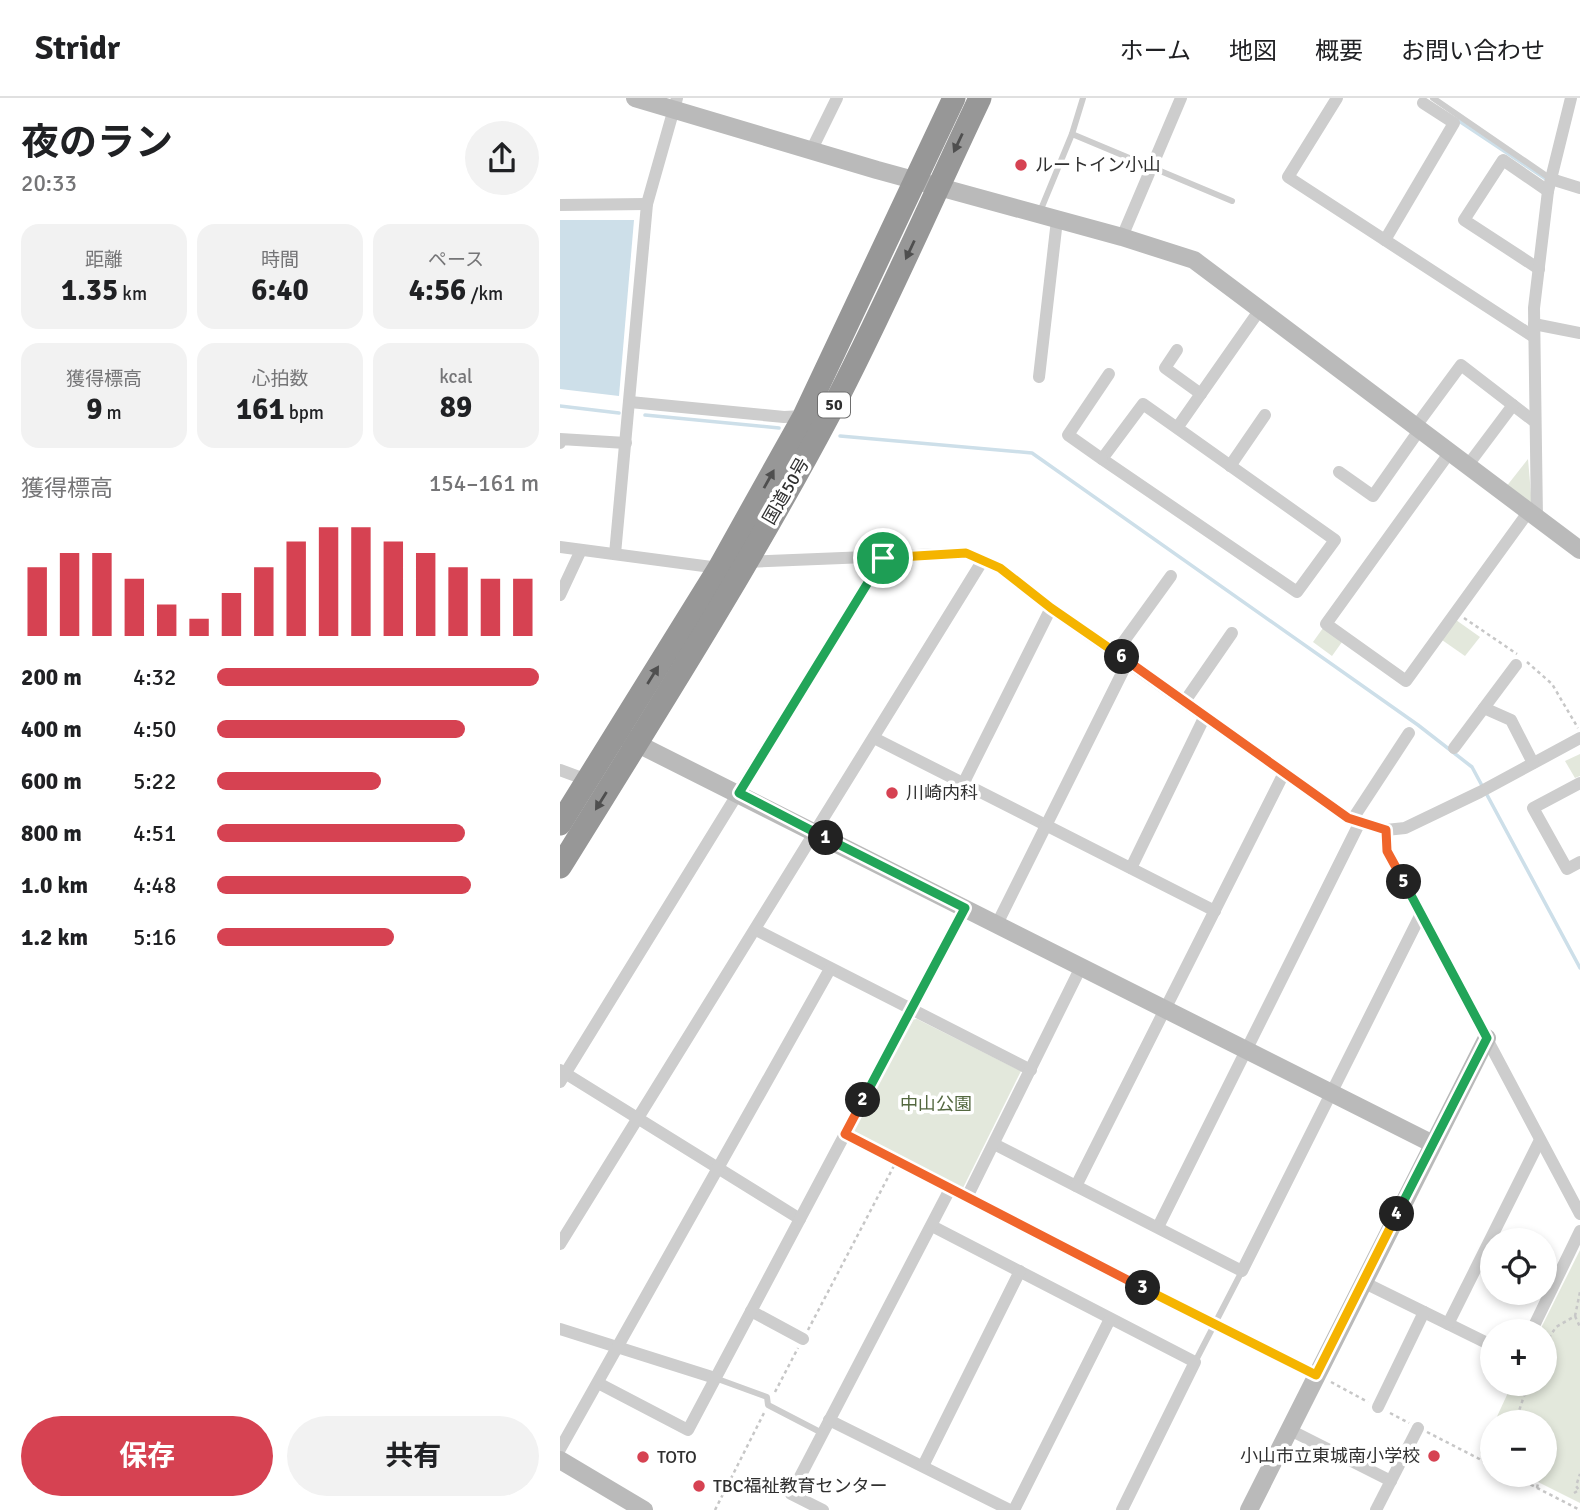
<!DOCTYPE html>
<html lang="ja">
<head>
<meta charset="utf-8">
<style>
	body { margin:0; font-family:Signika,"Noto Sans JP",sans-serif; background:#f2f2f2; color:#202124; height:100vh; display:flex; flex-direction:column; font-size:26px; white-space:nowrap }
	* { box-sizing:border-box; margin:0 }
	p { font-size:23px; color:#757577 }
	.icon { flex:none; width:38px; height:38px; fill:none; stroke:currentColor; stroke-width:2; stroke-linecap:round; stroke-linejoin:round }
	.map { position:relative; flex:1; overflow:hidden }
	.details { display:flex; flex-direction:column; background:#fff; width:560px }
	.details>* { flex:none }
	.buttons { position:absolute; left:920px; top:1130px; display:grid; gap:14px }
	.buttons a { display:grid; place-items:center; width:77px; height:77px; border-radius:50%; background:#fff; box-shadow:0 4px 10px #0003; font-size:35px }
	.pin { position:absolute; display:grid; place-items:center; width:60px; height:60px; color:#fff; margin:-30px; border:4px solid #fff; border-radius:50%; box-shadow:0 2px 7px #0007 }
	.km { position:absolute; width:35px; height:35px; margin:-18px; border-radius:50%; background:#222; color:#fff; font-size:19px; line-height:35px; text-align:center }
	.round { display:grid; place-items:center; flex:none; width:74px; height:74px; border-radius:37px; background:#f2f2f2 }
	.overview { display:flex; align-items:center; justify-content:space-between; height:119px; padding:0 21px }
	h1 { font-size:38px; font-weight:700; line-height:52px }
	.metrics { display:grid; grid-template-columns:repeat(3,1fr); gap:10px; height:119px; padding:7px 21px }
	.metrics div { display:grid; align-content:center; border-radius:18px; background:#f2f2f2; text-align:center }
	.metrics b { font-size:30px; font-weight:700 }
	.metrics small { font-size:19px; font-weight:400 }
	.metrics p { font-size:19px }
	.chart { height:196px; padding:14px 21px }
	.chart p { display:flex; justify-content:space-between }
	.chart svg { width:100%; height:126px; margin-top:7px; stroke:#d64252; stroke-width:6 }
	.action { display:flex; gap:14px; margin-top:auto; padding:14px 21px }
	.action a { flex:1; height:80px; border-radius:42px; background:#d64252; color:#fff; font-size:28px; font-weight:700; line-height:80px; text-align:center }
	.action a+a { background:#f2f2f2; color:#202124 }
	ul { padding:0 21px; list-style:none; font-size:23px }
	li { display:grid; grid-template-columns:112px 84px 1fr; align-items:center; height:52px }
	li i { height:18px; border-radius:9px; background:#d64252 }
	header { display:flex; align-items:center; gap:42px; box-sizing:border-box; height:98px; padding:0 35px; background:#fff; border-bottom:2px solid #e0e0e0 }
	header strong { font-size:33px }
	nav { display:flex; gap:38px; margin-inline-start:auto; font-size:24px }
	main { display:flex; flex:1; min-height:0 }
	.map>svg:first-child { display:block }
</style>
</head>
<body>
<header>
<strong>Stridr</strong>
<nav><a>ホーム</a><a>地図</a><a>概要</a><a>お問い合わせ</a></nav>
</header>
<main>
<section class="details">
<div class="overview"><div><h1>夜のラン</h1><p>20:33</p></div><a class="round"><svg class="icon" aria-label="share" viewBox="0 0 24 24"><path d="M12 15V3M7 8l5-5 5 5M5 13v7h14v-7"/></svg></a></div>
<div class="metrics">
<div><p>距離</p><b>1.35<small> km</small></b></div>
<div><p>時間</p><b>6:40</b></div>
<div><p>ペース</p><b>4:56<small> /km</small></b></div>
</div>
<div class="metrics">
<div><p>獲得標高</p><b>9<small> m</small></b></div>
<div><p>心拍数</p><b>161<small> bpm</small></b></div>
<div><p>kcal</p><b>89</b></div>
</div>
<div class="chart"><p><span>獲得標高</span>154–161 m</p>
<svg viewBox="0 0 160 44" preserveAspectRatio="none"><path d="M5 44V20M15 44V15M25 44V15M35 44V24M45 44V33M55 44V38M65 44V29M75 44V20M85 44V11M95 44V6M105 44V6M115 44V11M125 44V15M135 44V20M145 44V24M155 44V24"/></svg>
</div>
<ul>
<li><b>200 m</b>4:32<i style="width:100%"></i></li>
<li><b>400 m</b>4:50<i style="width:77%"></i></li>
<li><b>600 m</b>5:22<i style="width:51%"></i></li>
<li><b>800 m</b>4:51<i style="width:77%"></i></li>
<li><b>1.0 km</b>4:48<i style="width:79%"></i></li>
<li><b>1.2 km</b>5:16<i style="width:55%"></i></li>
</ul>
<div class="action"><a>保存</a><a>共有</a></div>
</section>
<div class="map">
<svg width="1020" height="1412" viewBox="0 0 1020 1412">
	<rect width="100%" height="100%" fill="#fff"/>
	<g fill="#e3e8dc">
		<polygon points="968,361 972,408 946,389"/>
		<polygon points="896,522 920,539 905,558 882,542"/>
		<polygon points="763,530 782,544 772,558 753,544"/>
		<polygon points="1020,656 1020,678 1015,680 1005,663"/>
		<polygon points="357,921 461,973 403,1090 292,1033 349,922"/>
		<polygon points="1020,1152 1020,1405 964,1377 985,1377 985,1325 934,1325 952,1286 985,1286 985,1234 979,1234"/>
		<polygon points="933,1328 933,1362 920,1355"/>
	</g>
	<polygon fill="#cddfe9" points="0,122 74,122 59,298 0,291"/>
	<g fill="none" stroke-linecap="round" stroke-linejoin="round">
		<g stroke="#cddfe9" stroke-width="3.5">
			<polyline points="896,21 989,83"/>
			<polyline points="0,308 59,315"/>
			<polyline points="85,317 219,330"/>
			<polyline points="280,338 472,355 858,627 912,669 1020,870"/>
		</g>
		<g stroke="#c7c7c7" stroke-width="2.5" stroke-dasharray="3.5 3.5" stroke-linecap="butt">
			<polyline points="904,520 957,556"/>
			<polyline points="967,564 992,586 1018,630"/>
			<polyline points="295,1040 381,1087"/>
			<polyline points="418,1105 645,1223"/>
			<polyline points="1015,1218 1020,1229"/>
			<polyline points="661,1230 743,1270"/>
			<polyline points="248,1232 336,1064"/>
			<polyline points="985,1246 996,1229 1015,1218 1020,1194"/>
			<polyline points="771,1284 808,1304"/>
			<polyline points="215,1294 238,1250"/>
			<polyline points="830,1315 849,1325"/>
			<polyline points="955,1325 968,1286"/>
			<polyline points="867,1334 933,1368"/>
			<polyline points="952,1377 1020,1412"/>
			<polyline points="977,1390 980,1377"/>
			<polyline points="1014,1395 1019,1392 1016,1388 1020,1376"/>
			<polyline points="155,1412 204,1315"/>
		</g>
		<g stroke="#cdcdcd" stroke-width="6">
			<polyline points="873,0 991,81"/>
			<polyline points="512,36 672,103"/>
			<polyline points="479,116 512,36 523,0"/>
			<polyline points="635,1264 682,1173"/>
			<polyline points="155,1280 207,1299 208,1307 262,1335"/>
		</g>
		<g stroke="#cdcdcd" stroke-width="12">
			<polyline points="777,0 728,79 974,239"/>
			<polyline points="251,53 277,0"/>
			<polyline points="991,81 1020,90"/>
			<polyline points="0,107 87,106"/>
			<polyline points="562,139 621,0"/>
			<polyline points="825,142 894,25 863,5"/>
			<polyline points="979,171 904,122 943,62 988,93"/>
			<polyline points="974,226 1020,235"/>
			<polyline points="617,252 605,270 641,296"/>
			<polyline points="479,279 497,122"/>
			<polyline points="70,304 224,319 244,318"/>
			<polyline points="856,328 901,267 975,324"/>
			<polyline points="617,330 775,442 737,494 542,361 583,306 617,330 701,210"/>
			<polyline points="0,345 0,341 66,345"/>
			<polyline points="890,354 766,526 846,583 969,413"/>
			<polyline points="542,361 508,337 549,276"/>
			<polyline points="908,367 953,307"/>
			<polyline points="670,368 705,317"/>
			<polyline points="779,374 813,398 860,331"/>
			<polyline points="977,420 974,210 988,93 1011,0"/>
			<polyline points="0,449 159,470"/>
			<polyline points="55,456 87,106 117,0"/>
			<polyline points="185,464 406,455 440,470 491,510 788,720 826,732 845,730 920,694 1020,640"/>
			<polyline points="0,497 21,452"/>
			<polyline points="556,554 611,478"/>
			<polyline points="625,603 672,535"/>
			<polyline points="924,610 951,622 973,665"/>
			<polyline points="314,640 655,813"/>
			<polyline points="894,650 956,567"/>
			<polyline points="0,672 27,682"/>
			<polyline points="1020,685 973,710 1007,771 1020,764"/>
			<polyline points="403,686 491,510"/>
			<polyline points="792,722 849,635"/>
			<polyline points="826,732 827,753 1020,1116"/>
			<polyline points="571,770 645,618"/>
			<polyline points="437,826 568,563"/>
			<polyline points="196,832 471,972"/>
			<polyline points="0,972 240,1121"/>
			<polyline points="0,984 323,460"/>
			<polyline points="434,1046 682,1173 861,816"/>
			<polyline points="516,1088 724,675"/>
			<polyline points="407,1099 521,869"/>
			<polyline points="372,1128 635,1264 562,1412"/>
			<polyline points="598,1129 799,726"/>
			<polyline points="0,1146 423,462"/>
			<polyline points="803,1184 933,1248"/>
			<polyline points="191,1213 243,1241"/>
			<polyline points="888,1226 980,1042"/>
			<polyline points="0,1231 155,1280"/>
			<polyline points="971,1234 1020,1133"/>
			<polyline points="38,1285 128,1332 405,810"/>
			<polyline points="818,1309 864,1214"/>
			<polyline points="269,1322 450,1412"/>
			<polyline points="730,1332 831,1383"/>
			<polyline points="0,1351 270,871"/>
			<polyline points="363,1368 460,1173"/>
			<polyline points="263,1412 231,1396 390,1091"/>
			<polyline points="454,1412 550,1221"/>
			<polyline points="816,1412 858,1330"/>
		</g>
		<g stroke="#bababa" stroke-width="18">
			<polyline points="75,0 317,72 562,139 634,162 1020,452"/>
			<polyline points="66,640 873,1046"/>
			<polyline points="0,1362 84,1412"/>
			<polyline points="689,1412 927,940"/>
		</g>
		<g stroke="#979797" stroke-width="23">
			<polyline points="0,726 159,470 244,318 394,0"/>
			<path d="M0,769C93,619 188,470 270,315C324,212 370,105 420,0"/>
		</g>
	</g>
	<defs><path id="oneway-solid" d="M-6-.8H1V-3.2L6.5 0L1 3.2V.8H-6Z" transform="scale(1.75)"/></defs>
	<g fill="#4f4f4f">
		<use href="#oneway-solid" transform="translate(398 45) rotate(115)"/>
		<use href="#oneway-solid" transform="translate(350 152) rotate(115)"/>
		<use href="#oneway-solid" transform="translate(209 381) rotate(-61)"/>
		<use href="#oneway-solid" transform="translate(93 577) rotate(-58)"/>
		<use href="#oneway-solid" transform="translate(41 703) rotate(122)"/>
	</g>
	<g fill="none" stroke-linecap="round" stroke-linejoin="round">
		<g stroke="#fff" stroke-width="14">
			<polyline id="split-1" points="266,740 179,695 323,460"/>
		</g>
		<g stroke="#fff" stroke-width="14">
			<polyline id="split-2" points="266,740 405,810 303,1002"/>
		</g>
		<g stroke="#fff" stroke-width="14">
			<polyline id="split-3" points="303,1002 285,1036 583,1190"/>
		</g>
		<g stroke="#fff" stroke-width="14">
			<polyline id="split-4" points="583,1190 756,1277 837,1116"/>
		</g>
		<g stroke="#fff" stroke-width="14">
			<polyline id="split-5" points="837,1116 927,940 844,784"/>
		</g>
		<g stroke="#fff" stroke-width="14">
			<polyline id="split-6" points="562,559 788,720 826,732 827,753 844,784"/>
		</g>
		<g stroke="#fff" stroke-width="14">
			<polyline id="split-7" points="323,460 406,455 440,470 491,510 562,559"/>
		</g>
		<use href="#split-1" stroke="#22a559" stroke-width="9"/>
		<use href="#split-2" stroke="#22a559" stroke-width="9"/>
		<use href="#split-3" stroke="#f0652b" stroke-width="9"/>
		<use href="#split-4" stroke="#f5b400" stroke-width="9"/>
		<use href="#split-5" stroke="#22a559" stroke-width="9"/>
		<use href="#split-6" stroke="#f0652b" stroke-width="9"/>
		<use href="#split-7" stroke="#f5b400" stroke-width="9"/>
	</g>
	<g fill="#d64252" stroke="#fff" stroke-width="2.5">
		<circle cx="461" cy="67" r="7"/>
		<circle cx="332" cy="695" r="7"/>
		<circle cx="874" cy="1358" r="7"/>
		<circle cx="83" cy="1359" r="7"/>
		<circle cx="139" cy="1388" r="7"/>
	</g>
	<g text-anchor="middle" dominant-baseline="central" stroke-width="7" stroke-linejoin="round" paint-order="stroke">
		<rect fill="#fff" stroke="#6e6e6e" stroke-width="2" x="258" y="294.5" width="32" height="25" rx="5"/>
		<g font-size="16" font-weight="bold" fill="#303030">
			<text x="274" y="307">50</text>
		</g>
		<g font-size="18" fill="#303030" stroke="#fff" text-anchor="start">
			<text x="475" y="67">ルートイン小山</text>
			<text x="346" y="695">川崎内科</text>
			<text x="860" y="1358" text-anchor="end">小山市立東城南小学校</text>
			<text x="97" y="1359">TOTO</text>
			<text x="153" y="1388">TBC福祉教育センター</text>
		</g>
		<g font-size="18" fill="#303030" stroke="#fff">
			<text transform="translate(226 393) rotate(-60)">国道50号</text>
		</g>
		<g font-size="18" fill="#546840" stroke="#fff">
			<text x="376" y="1006">中山公園</text>
		</g>
	</g>
</svg>
<div class="buttons">
<a><svg class="icon" aria-label="locate" viewBox="0 0 24 24"><circle cx="12" cy="12" r="6"/><path d="M12 2v4M12 18v4M2 12h4M18 12h4"/></svg></a>
<a>+</a>
<a>−</a>
</div>
<div class="pin" style="left:323px;top:460px;background:#1e9e55"><svg class="icon" aria-label="arrive" viewBox="0 0 24 24"><path d="M6 21V4h12l-3 4 3 4H6"/></svg></div>
<b class="km" style="left:266px;top:740px">1</b>
<b class="km" style="left:303px;top:1002px">2</b>
<b class="km" style="left:583px;top:1190px">3</b>
<b class="km" style="left:837px;top:1116px">4</b>
<b class="km" style="left:844px;top:784px">5</b>
<b class="km" style="left:562px;top:559px">6</b>
</div>
</main>
</body>
</html>
